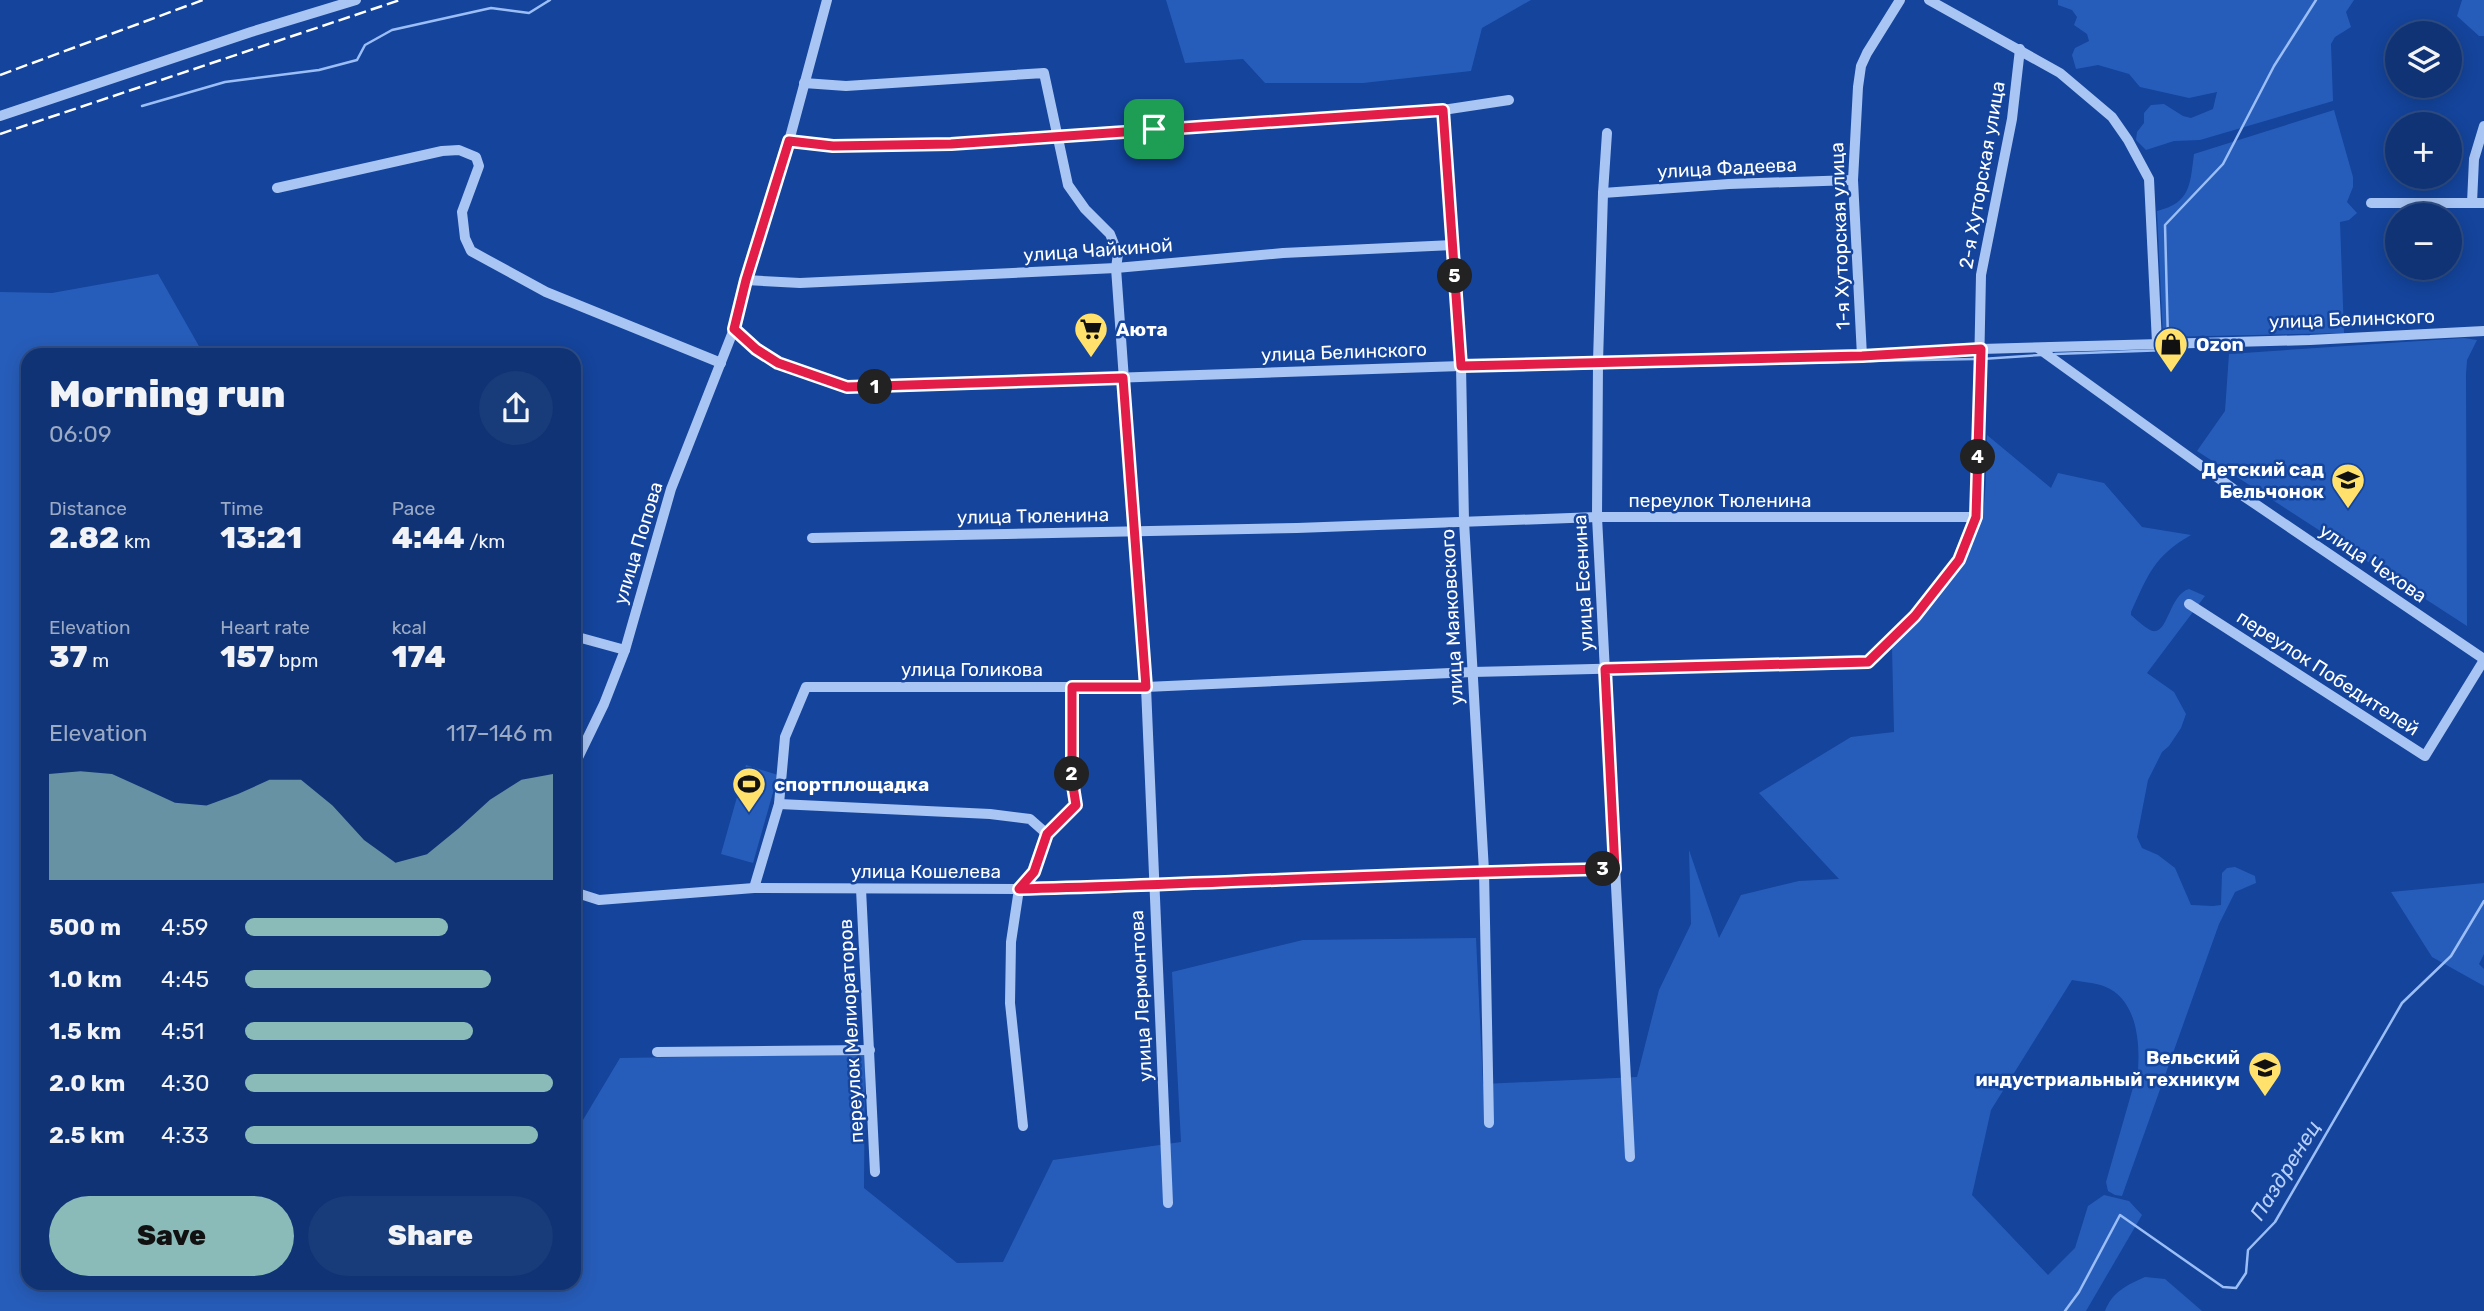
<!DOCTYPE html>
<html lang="en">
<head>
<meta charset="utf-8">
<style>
	body { margin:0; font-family:Rubik,sans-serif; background:#183b7a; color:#f1f3f6; height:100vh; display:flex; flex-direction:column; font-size:26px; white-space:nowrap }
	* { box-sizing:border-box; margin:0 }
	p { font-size:23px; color:#9baac5 }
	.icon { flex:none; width:38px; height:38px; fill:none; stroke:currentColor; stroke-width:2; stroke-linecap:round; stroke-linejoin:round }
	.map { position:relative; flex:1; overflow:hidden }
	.panel { position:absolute; left:21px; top:348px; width:560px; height:942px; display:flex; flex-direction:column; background:#0f3375; border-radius:21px; box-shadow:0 4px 18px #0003,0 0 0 2px #2f4e87 }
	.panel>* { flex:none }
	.tools { position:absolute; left:2385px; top:21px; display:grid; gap:14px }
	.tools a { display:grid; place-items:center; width:77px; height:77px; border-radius:50%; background:#0f3375; box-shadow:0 4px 18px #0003,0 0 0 2px #2f4e87; font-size:35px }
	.pin { position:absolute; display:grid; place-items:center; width:60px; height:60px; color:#fff; margin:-30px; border-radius:14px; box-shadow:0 4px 10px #0006 }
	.km { position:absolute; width:35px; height:35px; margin:-18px; border-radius:50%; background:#222; color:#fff; font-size:19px; line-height:35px; text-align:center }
	.round { display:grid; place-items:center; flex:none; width:74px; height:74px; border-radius:37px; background:#183b7a }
	.overview { display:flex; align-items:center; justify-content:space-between; height:119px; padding:0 28px }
	h1 { font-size:38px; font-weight:800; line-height:52px }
	.stats { display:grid; grid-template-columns:repeat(3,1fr); gap:10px; height:119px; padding:7px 28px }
	.stats div { display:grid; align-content:center }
	.stats b { font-size:30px; font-weight:800 }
	.stats small { font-size:19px; font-weight:400 }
	.stats p { font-size:19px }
	.chart { height:196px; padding:14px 28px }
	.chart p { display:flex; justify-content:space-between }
	.chart svg { width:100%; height:126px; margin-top:7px; fill:#8bbbb9; opacity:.7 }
	.cta { display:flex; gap:14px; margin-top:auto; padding:14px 28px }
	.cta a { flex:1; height:80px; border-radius:42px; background:#8bbbb9; color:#111; font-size:28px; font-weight:800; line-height:80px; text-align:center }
	.cta a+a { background:#183b7a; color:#f1f3f6 }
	ul { padding:0 28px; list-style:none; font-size:23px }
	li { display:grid; grid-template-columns:112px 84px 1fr; align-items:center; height:52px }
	li i { height:18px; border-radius:9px; background:#8bbbb9 }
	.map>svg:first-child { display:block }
</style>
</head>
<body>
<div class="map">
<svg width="2484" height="1311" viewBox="0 0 2484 1311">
	<rect width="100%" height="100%" fill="#14449c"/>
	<g fill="#275dba">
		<polygon points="1166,0 1531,0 1482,28 1471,71 1363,83 1265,83 1243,59 1185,63"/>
		<polygon points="2058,0 2354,0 2346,12 2351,27 2335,37 2331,44 2333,101 2200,140 2174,141 2146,150 2136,140 2137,132 2144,123 2144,113 2151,105 2164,104 2183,116 2191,118 2213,109 2217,92 2189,98 2140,87 2129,74 2098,65 2076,69 2072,55 2075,48 2089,41 2087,34 2074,25 2077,17 2072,10 2058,5"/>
		<polygon points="2462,0 2484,0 2484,36 2479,36 2457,16"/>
		<path d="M2334,110L2353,177V187L2347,202L2357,213L2349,220L2340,222L2344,333L2163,337L2157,211C2191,203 2190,184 2194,154Z"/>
		<path d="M158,274L204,355H28V1283H574V1135L620,1058L865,1054L864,1188L957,1263L1003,1262L1053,1160L1181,1142L1172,972L1303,940L1476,938L1483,1084L1637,1077L1659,990L1691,924L1689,850L1719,938L1741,895L1799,881L1839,879L1759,793L1851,737L1894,732L1892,647C1927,610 1965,570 1981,520C1987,502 1986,456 1987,435L2051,488L2058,473L2104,483L2142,527L2191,535C2154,556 2148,575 2131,612V615C2137,620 2143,626 2150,630C2168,639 2168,595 2189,589L2205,596L2147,673L2174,692L2186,714L2181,728L2169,746L2162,752L2148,780L2137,837L2142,848L2158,855L2175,868L2191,905L2213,906L2221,905L2222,873L2227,868L2235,867L2255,876L2256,883L2235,892L2219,924L2122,1196L2115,1195L2108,1191L2106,1182L2138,1070C2140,1043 2137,1004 2110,989C2100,983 2083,982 2072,980L1991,1110L1972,1195L2048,1275L2075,1248L2088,1206L2104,1195L2129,1201L2142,1215L2086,1311H0V292L52,293Z"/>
		<polygon points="2464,338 2477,340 2467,360 2466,374 2467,626 2197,451 2225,411 2229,354"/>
		<polygon points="746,765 778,775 753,863 721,854"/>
		<polygon points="2484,883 2484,954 2479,964 2484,969 2484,986 2432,957 2391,892"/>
		<path d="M2145,1277L2165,1279L2202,1311H2105C2112,1292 2127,1285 2145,1277Z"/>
	</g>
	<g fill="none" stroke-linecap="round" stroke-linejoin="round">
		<g stroke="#9bbef6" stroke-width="2.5">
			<polyline points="142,106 225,82 319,70 357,60 365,45 392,30 491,8 529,13 550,0"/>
			<polyline points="2168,340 2165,225 2223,164 2274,66 2316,0"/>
			<polyline points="2055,354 2168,350 2168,347"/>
			<polyline points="1982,359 2041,355"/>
			<polyline points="1870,361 1975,359"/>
			<polyline points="1600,368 1839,362"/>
			<polyline points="1565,369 1594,368"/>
			<polyline points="2065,1311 2079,1292 2120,1215 2223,1287 2236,1288 2246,1273 2248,1250 2275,1222 2402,1003 2451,956 2484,901"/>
		</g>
		<g stroke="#a9c5f3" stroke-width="10">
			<polyline points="827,0 789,141 746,280 734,329 756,350 778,363 847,387 1461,366 1862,356 1981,349 2310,340 2484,331"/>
			<polyline points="1929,0 2060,73 2112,117 2128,140 2149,179 2157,343"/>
			<polyline points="804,83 846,86 1044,73 1068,185 1085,209 1110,234 1118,254 1116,268 1146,687 1168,1203"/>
			<polyline points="1443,110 1461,366 1464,521 1484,871 1489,1123"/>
			<polyline points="0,116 251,32 356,0"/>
			<polyline points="1607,133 1603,193 1598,362 1597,517 1630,1157"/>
			<path d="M789,141C844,147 896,146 951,143L1443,110L1509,100"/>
			<polyline points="277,188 442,151 459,150 476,157 479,166 462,212 465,238 471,251 546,292 721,363"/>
			<polyline points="1603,193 1729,184 1853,180"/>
			<polyline points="2371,203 2484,203"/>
			<polyline points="2472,203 2474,159 2484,126"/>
			<polyline points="746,280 800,283 1116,268 1283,253 1453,245"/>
			<polyline points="2038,348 2239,493 2484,659"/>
			<polyline points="1862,356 1853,180 1858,87 1861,66 1867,53 1900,0"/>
			<polyline points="812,538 1297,528 1597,517 1976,517"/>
			<polyline points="2189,604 2425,756 2484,660"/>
			<polyline points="574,636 625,650"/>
			<polyline points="574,766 604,704 625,650 671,489 734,329"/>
			<polyline points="779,804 990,814 1030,819 1047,834"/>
			<polyline points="754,888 779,804 785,737 806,687 1146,687 1472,672 1868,662 1915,616 1959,560 1976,517 1981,275 2012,119 2020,49"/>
			<polyline points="861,889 875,1172"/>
			<polyline points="574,892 599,900 754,888 1019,889 1153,885 1484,871 1615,869"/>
			<polyline points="657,1052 870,1050"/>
			<polyline points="1023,1126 1010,1003 1011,942 1019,889 1033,872 1047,834 1076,805 1072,781 1072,687"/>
		</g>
		<g stroke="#fff" stroke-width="2.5" stroke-dasharray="12 5" stroke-linecap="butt">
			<polyline points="0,75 203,0"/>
			<polyline points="0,134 400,0"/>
		</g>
	</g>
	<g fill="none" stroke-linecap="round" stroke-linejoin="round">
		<g stroke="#fff" stroke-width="14">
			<path id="route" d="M1443,110L1461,366L1862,356L1981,349L1976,517L1959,560L1915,616L1868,662L1605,669L1615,869C1416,872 1218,884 1019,889L1034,872L1047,834L1076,805L1072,780V687H1146L1123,378L847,387L778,363L756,349L734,329L746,280L789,141L833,146L951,144Z"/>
		</g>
		<use href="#route" stroke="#e11d48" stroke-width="9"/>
	</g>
	<defs>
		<g id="supermarket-pin" transform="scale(1.75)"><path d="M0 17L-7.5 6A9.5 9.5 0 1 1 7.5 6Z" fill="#ffe16c" stroke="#14449c"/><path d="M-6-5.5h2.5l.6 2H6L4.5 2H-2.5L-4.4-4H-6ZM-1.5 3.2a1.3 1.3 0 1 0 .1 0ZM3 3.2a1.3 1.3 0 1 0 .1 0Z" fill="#111"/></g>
		<g id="shop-pin" transform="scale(1.75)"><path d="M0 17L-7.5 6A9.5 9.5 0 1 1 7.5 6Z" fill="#ffe16c" stroke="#14449c"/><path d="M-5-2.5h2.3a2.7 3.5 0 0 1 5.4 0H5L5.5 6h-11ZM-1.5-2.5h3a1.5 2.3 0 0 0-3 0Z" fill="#111"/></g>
		<g id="school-pin" transform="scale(1.75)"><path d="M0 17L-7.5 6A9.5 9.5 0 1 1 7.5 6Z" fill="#ffe16c" stroke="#14449c"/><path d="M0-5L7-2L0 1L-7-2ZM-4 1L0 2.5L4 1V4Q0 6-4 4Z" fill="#111"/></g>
		<g id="stadium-pin" transform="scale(1.75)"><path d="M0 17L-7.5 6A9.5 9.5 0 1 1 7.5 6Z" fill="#ffe16c" stroke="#14449c"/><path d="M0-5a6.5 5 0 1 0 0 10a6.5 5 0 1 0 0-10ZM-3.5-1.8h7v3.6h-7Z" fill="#111"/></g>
		<g id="university-pin" transform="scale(1.75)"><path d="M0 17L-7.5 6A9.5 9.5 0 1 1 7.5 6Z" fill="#ffe16c" stroke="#14449c"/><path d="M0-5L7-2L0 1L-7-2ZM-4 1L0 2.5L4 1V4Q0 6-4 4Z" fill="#111"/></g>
	</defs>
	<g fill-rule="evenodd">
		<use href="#supermarket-pin" x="1091" y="329"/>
		<use href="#shop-pin" x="2171" y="344"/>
		<use href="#school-pin" x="2348" y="480"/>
		<use href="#stadium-pin" x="749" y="784"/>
		<use href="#university-pin" x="2265" y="1068"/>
	</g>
	<g text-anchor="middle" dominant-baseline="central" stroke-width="5" stroke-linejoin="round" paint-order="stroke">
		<g font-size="19" fill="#fff" stroke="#14449c">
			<text transform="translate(1727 168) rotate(-3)">улица Фадеева</text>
			<text transform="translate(1982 175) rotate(-80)">2-я Хуторская улица</text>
			<text transform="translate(1840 236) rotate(-92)">1-я Хуторская улица</text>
			<text transform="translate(1098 250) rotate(-4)">улица Чайкиной</text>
			<text transform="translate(2352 319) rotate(-2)">улица Белинского</text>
			<text transform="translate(1344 352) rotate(-2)">улица Белинского</text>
			<text x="1720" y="500">переулок Тюленина</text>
			<text transform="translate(1033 516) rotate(-1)">улица Тюленина</text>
			<text transform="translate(638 543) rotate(-73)">улица Попова</text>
			<text transform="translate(2373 563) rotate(34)">улица Чехова</text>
			<text transform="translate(1583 583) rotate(-93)">улица Есенина</text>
			<text transform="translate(1452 617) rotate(-93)">улица Маяковского</text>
			<text x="972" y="669">улица Голикова</text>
			<text transform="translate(2328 673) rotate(33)">переулок Победителей</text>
			<text x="926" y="871">улица Кошелева</text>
			<text transform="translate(1141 996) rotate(-93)">улица Лермонтова</text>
			<text transform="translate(851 1031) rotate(-93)">переулок Мелиораторов</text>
		</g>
		<g font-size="19" font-weight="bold" fill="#fff" stroke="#14449c" text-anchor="start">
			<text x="1116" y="329">Аюта</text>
			<text x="2196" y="344">Ozon</text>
			<text x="2324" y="469" text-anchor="end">Детский сад<tspan x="2324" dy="22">Бельчонок</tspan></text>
			<text x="774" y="784">спортплощадка</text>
			<text x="2240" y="1057" text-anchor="end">Вельский<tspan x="2240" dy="22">индустриальный техникум</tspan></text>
		</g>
		<g font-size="21" font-style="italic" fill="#b6cffa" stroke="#14449c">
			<text transform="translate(2285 1170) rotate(-58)">Паздренец</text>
		</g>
	</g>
</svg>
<div class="tools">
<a><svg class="icon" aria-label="layers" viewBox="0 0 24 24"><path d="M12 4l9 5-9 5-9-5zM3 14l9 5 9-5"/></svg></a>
<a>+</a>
<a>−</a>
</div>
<div class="pin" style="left:1154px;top:129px;background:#1e9e55"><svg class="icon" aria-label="arrive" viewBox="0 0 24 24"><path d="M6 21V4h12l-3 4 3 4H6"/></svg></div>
<b class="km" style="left:875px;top:387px">1</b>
<b class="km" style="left:1072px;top:774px">2</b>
<b class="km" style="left:1603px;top:869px">3</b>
<b class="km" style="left:1978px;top:457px">4</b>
<b class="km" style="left:1455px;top:276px">5</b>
<section class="panel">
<div class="overview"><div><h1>Morning run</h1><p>06:09</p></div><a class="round"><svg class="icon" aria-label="share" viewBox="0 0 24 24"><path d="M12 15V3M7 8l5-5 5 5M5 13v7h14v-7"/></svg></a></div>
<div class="stats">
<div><p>Distance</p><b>2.82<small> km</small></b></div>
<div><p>Time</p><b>13:21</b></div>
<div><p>Pace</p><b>4:44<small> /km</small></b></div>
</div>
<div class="stats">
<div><p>Elevation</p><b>37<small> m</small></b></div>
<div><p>Heart rate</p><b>157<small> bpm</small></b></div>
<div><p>kcal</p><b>174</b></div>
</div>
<div class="chart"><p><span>Elevation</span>117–146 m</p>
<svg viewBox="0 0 160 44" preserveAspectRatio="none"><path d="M0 44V7L10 6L20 7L30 12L40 17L50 18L60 14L70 9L80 9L90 18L100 30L110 38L120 35L130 26L140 16L150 9L160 7V44z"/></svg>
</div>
<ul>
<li><b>500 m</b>4:59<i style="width:66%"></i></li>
<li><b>1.0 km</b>4:45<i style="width:80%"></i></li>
<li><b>1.5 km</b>4:51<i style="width:74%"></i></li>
<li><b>2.0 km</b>4:30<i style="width:100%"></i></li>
<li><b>2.5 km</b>4:33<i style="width:95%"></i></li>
</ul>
<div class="cta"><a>Save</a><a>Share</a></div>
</section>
</div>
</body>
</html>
